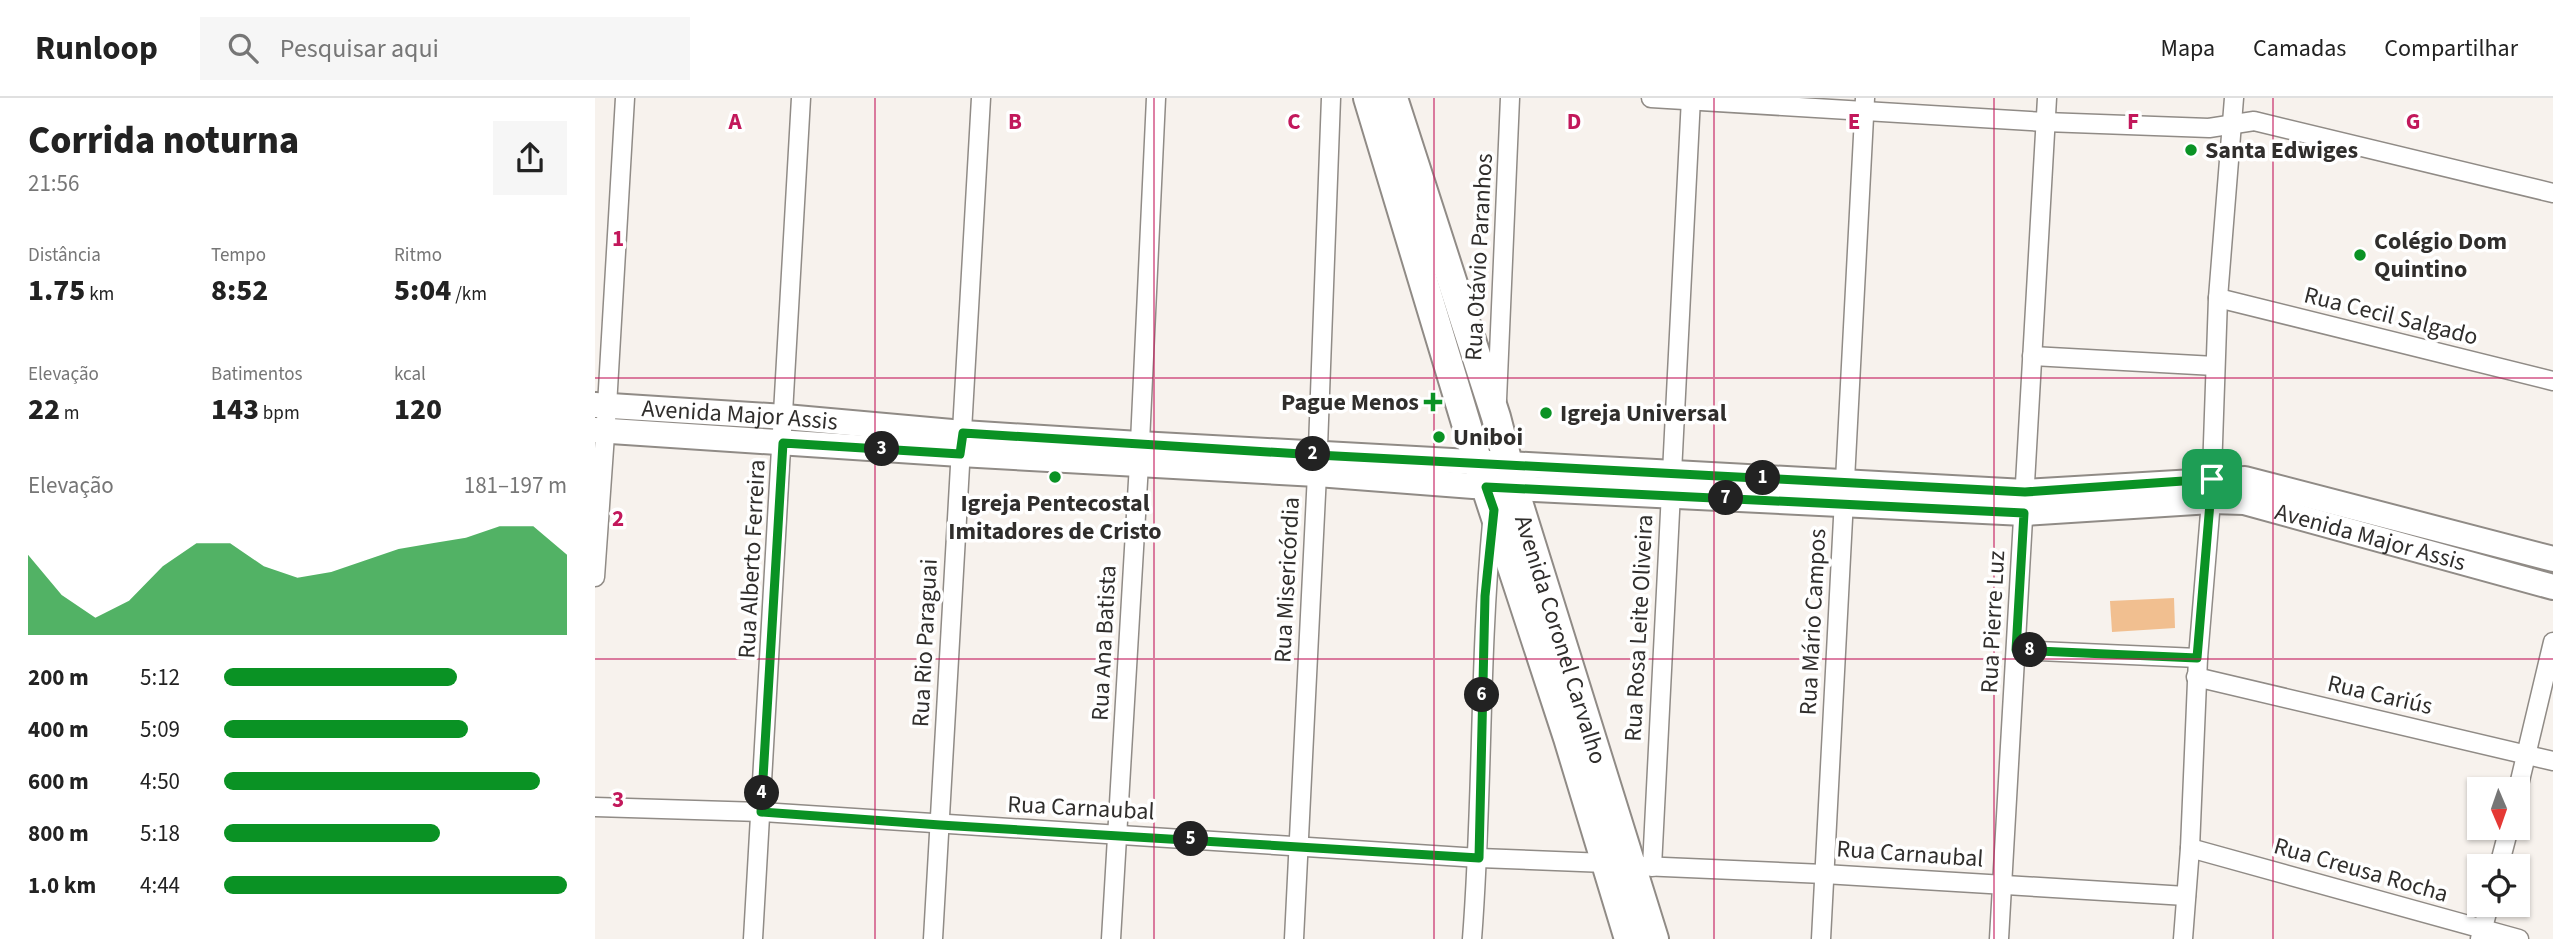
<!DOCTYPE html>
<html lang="pt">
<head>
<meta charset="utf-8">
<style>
	body { margin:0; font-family:"Source Sans 3",sans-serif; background:#f6f6f6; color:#222; height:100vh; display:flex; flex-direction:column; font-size:26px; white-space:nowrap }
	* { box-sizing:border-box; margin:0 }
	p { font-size:23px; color:#767676 }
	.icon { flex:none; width:38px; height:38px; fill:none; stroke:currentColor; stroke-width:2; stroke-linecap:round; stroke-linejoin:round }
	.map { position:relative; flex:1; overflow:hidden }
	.sheet { display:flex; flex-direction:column; background:#fff; width:595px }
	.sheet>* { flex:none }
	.needle { width:46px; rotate:178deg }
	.buttons { position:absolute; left:1872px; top:679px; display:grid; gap:14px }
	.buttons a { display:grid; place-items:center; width:63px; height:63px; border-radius:0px; background:#fff; box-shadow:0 2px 5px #0004; font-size:35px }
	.pin { position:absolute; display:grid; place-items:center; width:60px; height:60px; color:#fff; margin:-30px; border-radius:14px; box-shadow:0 4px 10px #0006 }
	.km { position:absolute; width:35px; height:35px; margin:-18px; border-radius:50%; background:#222; color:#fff; font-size:19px; line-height:35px; text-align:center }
	.round { display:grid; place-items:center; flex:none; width:74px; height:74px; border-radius:0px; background:#f6f6f6 }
	.overview { display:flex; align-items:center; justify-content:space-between; height:119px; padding:0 28px }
	h1 { font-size:38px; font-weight:800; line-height:52px }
	.stats { display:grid; grid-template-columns:repeat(3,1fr); gap:10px; height:119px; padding:7px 28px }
	.stats div { display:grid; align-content:center }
	.stats b { font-size:30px; font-weight:800 }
	.stats small { font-size:19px; font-weight:400 }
	.stats p { font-size:19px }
	.chart { height:196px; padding:14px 28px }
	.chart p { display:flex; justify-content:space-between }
	.chart svg { width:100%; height:126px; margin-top:7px; fill:#0a9224; opacity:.7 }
	ul { padding:0 28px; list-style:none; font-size:23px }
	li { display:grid; grid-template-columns:112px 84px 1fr; align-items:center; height:52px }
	li i { height:18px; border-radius:9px; background:#0a9224 }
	header { display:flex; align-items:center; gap:42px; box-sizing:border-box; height:98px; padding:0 35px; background:#fff; border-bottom:2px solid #e0e0e0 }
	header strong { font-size:33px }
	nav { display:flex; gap:38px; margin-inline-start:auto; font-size:24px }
	.search { width:490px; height:63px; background:#f6f6f6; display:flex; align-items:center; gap:18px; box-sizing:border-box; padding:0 24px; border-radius:0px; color:#767676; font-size:26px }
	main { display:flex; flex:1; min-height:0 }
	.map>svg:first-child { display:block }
</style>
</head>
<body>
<header>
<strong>Runloop</strong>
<div class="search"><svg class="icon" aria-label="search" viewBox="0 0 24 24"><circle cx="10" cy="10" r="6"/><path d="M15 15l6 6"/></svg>Pesquisar aqui</div>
<nav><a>Mapa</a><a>Camadas</a><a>Compartilhar</a></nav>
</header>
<main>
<section class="sheet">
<div class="overview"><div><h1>Corrida noturna</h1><p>21:56</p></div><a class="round"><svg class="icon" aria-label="share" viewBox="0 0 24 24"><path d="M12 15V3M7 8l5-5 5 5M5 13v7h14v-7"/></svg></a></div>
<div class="stats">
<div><p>Distância</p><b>1.75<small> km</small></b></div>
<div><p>Tempo</p><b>8:52</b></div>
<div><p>Ritmo</p><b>5:04<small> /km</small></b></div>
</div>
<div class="stats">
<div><p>Elevação</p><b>22<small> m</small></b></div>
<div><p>Batimentos</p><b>143<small> bpm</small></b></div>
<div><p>kcal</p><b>120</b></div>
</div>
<div class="chart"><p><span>Elevação</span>181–197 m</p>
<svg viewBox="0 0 160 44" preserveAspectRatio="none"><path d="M0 44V16L10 30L20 38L30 32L40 20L50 12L60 12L70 20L80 24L90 22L100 18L110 14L120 12L130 10L140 6L150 6L160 16V44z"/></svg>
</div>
<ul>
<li><b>200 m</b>5:12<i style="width:68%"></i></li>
<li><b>400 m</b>5:09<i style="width:71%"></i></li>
<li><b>600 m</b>4:50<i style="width:92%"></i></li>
<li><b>800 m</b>5:18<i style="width:63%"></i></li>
<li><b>1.0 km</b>4:44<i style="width:100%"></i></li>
</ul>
</section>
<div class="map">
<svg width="1958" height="841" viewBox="0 0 1958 841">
	<rect width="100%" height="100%" fill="#f7f2ed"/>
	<polygon fill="#f1bf90" points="1579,500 1580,530 1517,534 1515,503"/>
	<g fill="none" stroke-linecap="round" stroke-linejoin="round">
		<g stroke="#908b86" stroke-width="21">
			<g id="street">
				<polyline points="1056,0 1450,24 1614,30 1659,23 1958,95"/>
				<polyline points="1623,200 1958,283"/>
				<polyline points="1437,258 1620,268"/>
				<polyline points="902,302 915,0"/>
				<polyline points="0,479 12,308 30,0"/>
				<polyline points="1421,552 1603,560"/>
				<polyline points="1601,579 1958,663"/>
				<polyline points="1923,691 1958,544"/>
				<polyline points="0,709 166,714 884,760 1011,765"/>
				<polyline points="1595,750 1924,841"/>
				<polyline points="1046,768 1229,776 1591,798"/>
				<polyline points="1904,768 1914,730"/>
				<polyline points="1057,769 1096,0"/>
				<polyline points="158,841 206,0"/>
				<polyline points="338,841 386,0"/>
				<polyline points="516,841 544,366 561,0"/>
				<polyline points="699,841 722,376 736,0"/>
				<path d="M877,841C888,702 884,564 897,425"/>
				<polyline points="1226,841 1270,0"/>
				<polyline points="1404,841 1452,0"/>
				<polyline points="1588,841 1595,750 1603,560 1616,403 1623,200 1639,0"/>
				<polyline points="1885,841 1894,807"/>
			</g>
		</g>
		<g stroke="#908b86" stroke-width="28">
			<g id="secondary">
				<path id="s1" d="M0,307L190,319L368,335L544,346L1430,394L1650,381L1958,461"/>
				<path id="s2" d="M0,332L365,356L722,376L878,388L1429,415L1616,403L1649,404L1958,489"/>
			</g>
		</g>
		<g stroke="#908b86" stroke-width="32">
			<g id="primary">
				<polyline points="773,0 883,365 973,640 1034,841"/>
				<path id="s3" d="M798,0L901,319L923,404L1059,841"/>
			</g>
		</g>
		<use href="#street" stroke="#fff" stroke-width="18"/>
		<use href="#secondary" stroke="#fff" stroke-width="24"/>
		<use href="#primary" stroke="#fff" stroke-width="28"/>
	</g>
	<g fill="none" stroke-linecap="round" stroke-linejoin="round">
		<g stroke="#fff" stroke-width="14">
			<polygon id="route" points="368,335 722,357 1430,394 1617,381 1602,560 1421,552 1429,415 891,389 899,412 890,498 884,760 345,727 166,714 188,345 365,356"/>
		</g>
		<use href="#route" stroke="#0a9224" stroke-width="9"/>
	</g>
	<path fill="none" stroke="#c2185b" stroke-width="2" stroke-opacity="0.55" d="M280,0V841M559,0V841M839,0V841M1119,0V841M1399,0V841M1678,0V841M0,280H1958M0,561H1958"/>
	<g fill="#0a9224" stroke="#fff" stroke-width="2.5">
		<circle cx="1596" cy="52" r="7"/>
		<circle cx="1765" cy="157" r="7"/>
		<path d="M834.5 293.5h7v7h7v7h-7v7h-7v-7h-7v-7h7z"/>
		<circle cx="951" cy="315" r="7"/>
		<circle cx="844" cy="339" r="7"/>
		<circle cx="460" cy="379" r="7"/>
	</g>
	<g text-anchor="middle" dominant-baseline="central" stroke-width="7" stroke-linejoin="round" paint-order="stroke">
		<g font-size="24" font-weight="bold" fill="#302e2c" stroke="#fff" text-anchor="start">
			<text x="1610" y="52">Santa Edwiges</text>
			<text x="1779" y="143">Colégio Dom<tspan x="1779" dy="28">Quintino</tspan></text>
			<text x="824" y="304" text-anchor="end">Pague Menos</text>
			<text x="965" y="315">Igreja Universal</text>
			<text x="858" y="339">Uniboi</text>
			<text x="460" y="405" text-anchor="middle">Igreja Pentecostal<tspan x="460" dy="28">Imitadores de Cristo</tspan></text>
		</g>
		<g font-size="24" fill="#302e2c" stroke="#fff">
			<text transform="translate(884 159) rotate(-87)">Rua Otávio Paranhos</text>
			<text transform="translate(1796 218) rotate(14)">Rua Cecil Salgado</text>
			<text stroke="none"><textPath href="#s1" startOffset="145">Avenida Major Assis</textPath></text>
			<text stroke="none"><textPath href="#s2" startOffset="1783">Avenida Major Assis</textPath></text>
			<text transform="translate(157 461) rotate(-87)">Rua Alberto Ferreira</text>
			<text transform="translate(692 482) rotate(-87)">Rua Misericórdia</text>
			<text transform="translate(1218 524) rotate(-87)">Rua Mário Campos</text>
			<text transform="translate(1398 524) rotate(-87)">Rua Pierre Luz</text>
			<text transform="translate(1044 530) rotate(-87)">Rua Rosa Leite Oliveira</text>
			<text stroke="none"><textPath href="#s3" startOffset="567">Avenida Coronel Carvalho</textPath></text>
			<text transform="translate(330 545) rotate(-87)">Rua Rio Paraguai</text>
			<text transform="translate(509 545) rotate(-87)">Rua Ana Batista</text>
			<text transform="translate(1785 597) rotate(13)">Rua Cariús</text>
			<text transform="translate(486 710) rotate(3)">Rua Carnaubal</text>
			<text transform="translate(1315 756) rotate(4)">Rua Carnaubal</text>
			<text transform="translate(1766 772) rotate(16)">Rua Creusa Rocha</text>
		</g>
	</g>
	<g font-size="23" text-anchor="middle" font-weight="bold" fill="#c2185b" stroke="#fff" stroke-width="7" stroke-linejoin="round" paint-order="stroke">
		<text x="140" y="31">A</text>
		<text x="420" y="31">B</text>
		<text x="699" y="31">C</text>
		<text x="979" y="31">D</text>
		<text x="1259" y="31">E</text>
		<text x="1538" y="31">F</text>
		<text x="1818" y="31">G</text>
		<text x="23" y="148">1</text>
		<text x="23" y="428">2</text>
		<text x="23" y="709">3</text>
	</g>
</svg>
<div class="buttons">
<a><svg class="needle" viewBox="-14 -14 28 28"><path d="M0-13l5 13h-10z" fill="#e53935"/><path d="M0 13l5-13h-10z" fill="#767676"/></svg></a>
<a><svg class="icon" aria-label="locate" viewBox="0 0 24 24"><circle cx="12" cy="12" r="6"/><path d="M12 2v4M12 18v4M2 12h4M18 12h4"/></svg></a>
</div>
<div class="pin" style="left:1617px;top:381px;background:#1e9e55"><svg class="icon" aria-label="arrive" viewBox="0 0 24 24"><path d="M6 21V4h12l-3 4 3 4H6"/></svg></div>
<b class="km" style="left:1168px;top:380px">1</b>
<b class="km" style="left:718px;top:356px">2</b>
<b class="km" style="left:287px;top:351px">3</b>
<b class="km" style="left:167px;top:695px">4</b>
<b class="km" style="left:596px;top:741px">5</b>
<b class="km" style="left:887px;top:597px">6</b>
<b class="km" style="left:1131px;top:400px">7</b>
<b class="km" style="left:1435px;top:552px">8</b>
</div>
</main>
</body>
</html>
